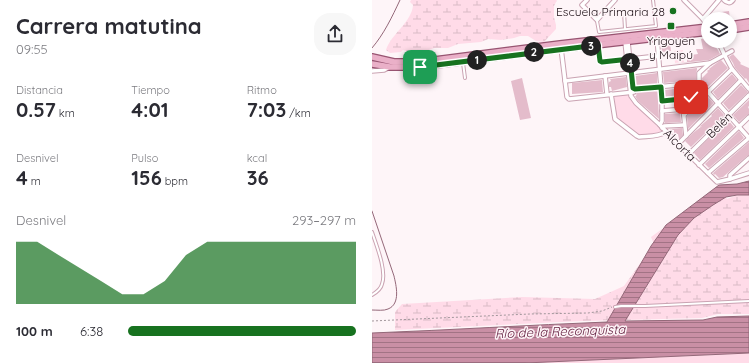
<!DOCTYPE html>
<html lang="es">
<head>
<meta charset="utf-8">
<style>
	body { margin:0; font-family:Quicksand,sans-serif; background:#f7f7f7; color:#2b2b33; height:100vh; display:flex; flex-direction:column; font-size:15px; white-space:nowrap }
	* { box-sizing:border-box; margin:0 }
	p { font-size:13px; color:#7c7c81 }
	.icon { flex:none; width:22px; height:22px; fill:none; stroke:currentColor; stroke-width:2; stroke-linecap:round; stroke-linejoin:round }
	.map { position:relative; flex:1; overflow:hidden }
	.panel { display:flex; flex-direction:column; background:#fff; width:372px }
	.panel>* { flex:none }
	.controls { position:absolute; left:329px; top:12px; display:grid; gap:8px }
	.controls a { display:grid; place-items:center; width:36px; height:36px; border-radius:50%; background:#fff; box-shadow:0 2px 6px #0003; font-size:20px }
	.pin { position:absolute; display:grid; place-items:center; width:34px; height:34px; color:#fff; margin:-17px; border-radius:8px; box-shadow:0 2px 6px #0006 }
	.km { position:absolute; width:20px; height:20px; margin:-10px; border-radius:50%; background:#222; color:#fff; font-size:11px; line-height:20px; text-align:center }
	.round { display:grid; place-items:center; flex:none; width:42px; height:42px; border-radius:16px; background:#f7f7f7 }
	.summary { display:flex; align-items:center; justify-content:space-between; height:68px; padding:0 16px }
	h1 { font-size:22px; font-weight:800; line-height:30px }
	.stats { display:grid; grid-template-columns:repeat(3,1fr); gap:6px; height:68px; padding:4px 16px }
	.stats div { display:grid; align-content:center }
	.stats b { font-size:20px; font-weight:800 }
	.stats small { font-size:11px; font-weight:400 }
	.stats p { font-size:11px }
	.chart { height:112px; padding:8px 16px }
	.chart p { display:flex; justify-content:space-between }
	.chart svg { width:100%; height:72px; margin-top:4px; fill:#17721f; opacity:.7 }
	ul { padding:0 16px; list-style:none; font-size:13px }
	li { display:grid; grid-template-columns:64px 48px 1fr; align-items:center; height:30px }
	li i { height:10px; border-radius:5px; background:#17721f }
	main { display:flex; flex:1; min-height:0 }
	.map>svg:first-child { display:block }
</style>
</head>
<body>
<main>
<section class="panel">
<div class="summary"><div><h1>Carrera matutina</h1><p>09:55</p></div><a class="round"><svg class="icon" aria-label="share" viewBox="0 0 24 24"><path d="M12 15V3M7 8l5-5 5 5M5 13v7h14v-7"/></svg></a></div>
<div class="stats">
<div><p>Distancia</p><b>0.57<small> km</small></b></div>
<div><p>Tiempo</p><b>4:01</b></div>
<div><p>Ritmo</p><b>7:03<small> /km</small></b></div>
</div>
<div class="stats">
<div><p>Desnivel</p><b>4<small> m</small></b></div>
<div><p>Pulso</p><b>156<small> bpm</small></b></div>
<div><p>kcal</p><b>36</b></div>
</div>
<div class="chart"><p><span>Desnivel</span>293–297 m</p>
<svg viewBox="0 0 160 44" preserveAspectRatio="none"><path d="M0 44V6L10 6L20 14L30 22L40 30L50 38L60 38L70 30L80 14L90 6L100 6L110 6L120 6L130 6L140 6L150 6L160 6V44z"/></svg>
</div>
<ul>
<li><b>100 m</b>6:38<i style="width:100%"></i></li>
</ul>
</section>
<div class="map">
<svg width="377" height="363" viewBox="0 0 377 363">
	<defs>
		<pattern id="wetland-marsh" width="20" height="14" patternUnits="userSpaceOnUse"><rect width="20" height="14" fill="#ffdbe8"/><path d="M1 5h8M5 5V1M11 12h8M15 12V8" fill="none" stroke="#dabbc6"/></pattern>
		<pattern id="water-rules" width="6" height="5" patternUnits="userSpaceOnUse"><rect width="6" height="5" fill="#c98fa5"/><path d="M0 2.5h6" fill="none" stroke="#a27385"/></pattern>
	</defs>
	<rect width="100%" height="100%" fill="#fef5f8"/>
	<g fill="url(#wetland-marsh)">
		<path d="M39,0H185L182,6V17L184,25V29L172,42L164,41L156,36H148L142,38L129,40L116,39L109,42L86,44L76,48H62L49,53L38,52L31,50L29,52L18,53L14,50C19,34 40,22 41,5L38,2Z"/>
		<polygon points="348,187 355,199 370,193 377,188 377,314 346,314 330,318 211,321 23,330 23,312 30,304 150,297 223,299 252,286 282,244 279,237"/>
	</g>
	<g fill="#ffdbe8">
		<polygon points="311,50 312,62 303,63 302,51"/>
		<polygon points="329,90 330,90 332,92 314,110 313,110 312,101 313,100 320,98"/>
		<polygon points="255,94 262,103 289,130 288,133 266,135 245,118 242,98 243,96"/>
		<polygon points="377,353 377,363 153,363 168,362"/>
	</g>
	<path fill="url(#water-rules)" stroke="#946879" d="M377,181V195H365L354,197L341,205L322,218L306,235L253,321L331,320L345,317L377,316V353L153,363H0V333C79,330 157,325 235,322L279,246L294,225L347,185L365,184Z"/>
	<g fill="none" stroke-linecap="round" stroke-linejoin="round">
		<g stroke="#946879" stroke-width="1">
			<path d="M0,48C12,34 20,17 28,0"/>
			<path d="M0,211L22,276C24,285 29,304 16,309C12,311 5,310 0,310"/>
		</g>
	</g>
	<g fill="#e4bccb">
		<polygon points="357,11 358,19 343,19 342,13"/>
		<polygon points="336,38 336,41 342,41 343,44 342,45 346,50 348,54 337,60 301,64 315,62 315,56 319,61 319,55 326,54 324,49 331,49 329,39"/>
		<polygon points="298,42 299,51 290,52 289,43"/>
		<polygon points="361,54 369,63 368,64 377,68 377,83 374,78 373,79 363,68 361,63 357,57"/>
		<polygon points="349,60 356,68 336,87 333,84 331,85 330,78 336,72 335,71 338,69 337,69 342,65"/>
		<polygon points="325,68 325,70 324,73 324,80 292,83 291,72"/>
		<polygon points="285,73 285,84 264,86 263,76"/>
		<polygon points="360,74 365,80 346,99 341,92"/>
		<polygon points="254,77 255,87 240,91 239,87 237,87 237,82 239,81 238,79"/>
		<polygon points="150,78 159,118 148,120 139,81"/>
		<polygon points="230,80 231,92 200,94 200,83"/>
		<polygon points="369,85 376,92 357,110 351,103"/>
		<polygon points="321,87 322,90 315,94 293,97 292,90"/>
		<polygon points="286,90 287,99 286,99 287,119 266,101 263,96 264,96 265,92"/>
		<polygon points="336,97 342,103 316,129 315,116"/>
		<polygon points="377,100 377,106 376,107 377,109 377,114 375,115 367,122 361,115"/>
		<polygon points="346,108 352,115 319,147 313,141 321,133 330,126 327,127 340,116 339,115"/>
		<polygon points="308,113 309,122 293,123 293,114"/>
		<polygon points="356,120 362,127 328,160 322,153"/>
		<polygon points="310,128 311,135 307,139 306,134 302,134 302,130 298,130 298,129"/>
		<polygon points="367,131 372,138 337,168 333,164"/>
		<polygon points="377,142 377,155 375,156 351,177 347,178 343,174 342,175 341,173"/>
	</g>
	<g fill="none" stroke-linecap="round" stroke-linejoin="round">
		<g stroke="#caa3b2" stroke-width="4">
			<g id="service">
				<polyline points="252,12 253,29"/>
				<polyline points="225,21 227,32 284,26 281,0"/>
				<polyline points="91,63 93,78"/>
				<path d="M0,232C4,244 15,271 10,284C9,289 5,292 0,295"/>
				<polyline points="243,307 249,306 273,306 377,301"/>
			</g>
		</g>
		<g stroke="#caa3b2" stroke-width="5.5">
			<g id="minor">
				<polyline points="215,0 210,5 225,20 243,0"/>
				<polyline points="312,0 331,19 336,27"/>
				<path d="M352,0C355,3 358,4 361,0"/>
				<polyline points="331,19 347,0"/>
				<polyline points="285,37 290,101 290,121 288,125"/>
				<polyline points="346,41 353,56 360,69 377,89"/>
				<polyline points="253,42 259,96 264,103 288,125 306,144 345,182 358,179 377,173"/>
				<polyline points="256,42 261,90"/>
				<polyline points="226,45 229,61 231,62 286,56"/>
				<polyline points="189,48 195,97 197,99 262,92"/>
				<polyline points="0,71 12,70 18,67"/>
				<polyline points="233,76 235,94"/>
				<polyline points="193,81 338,63"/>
				<polyline points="327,83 327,73 338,63 360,51"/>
				<polyline points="261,88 263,89 327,83 327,88"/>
				<polyline points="327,88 332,88 336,92 377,138"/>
				<path d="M239,94L243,119L265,136L267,137C277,136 286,137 294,132"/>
				<polyline points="310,99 314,136"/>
				<path d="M290,101C303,99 321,101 327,88"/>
				<polyline points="290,111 311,109"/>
				<polyline points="312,115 360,69"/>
				<polyline points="290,128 292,126 312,125"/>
				<polyline points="306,144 369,80"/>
				<polyline points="317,154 377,95"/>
				<polyline points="327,165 377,117"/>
				<polyline points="336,173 377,138"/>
				<polyline points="358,179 358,175 377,158"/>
			</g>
		</g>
		<g stroke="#985471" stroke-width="8">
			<g id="primary">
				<polyline points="358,25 377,22"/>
				<polyline points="358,30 377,27"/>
				<polyline points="0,57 22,62 47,62 188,44 336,27"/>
				<polyline points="0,64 18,67 48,67 189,49 336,32"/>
			</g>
		</g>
		<polyline stroke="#a1969b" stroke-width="1" stroke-dasharray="2 2" stroke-linecap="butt" points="0,321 158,314 216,313 230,311 240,307"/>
		<use href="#service" stroke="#fff" stroke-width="2"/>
		<use href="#minor" stroke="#fff" stroke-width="3.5"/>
		<use href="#primary" stroke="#eab0c8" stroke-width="5.5"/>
	</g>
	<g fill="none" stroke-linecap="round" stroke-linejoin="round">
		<g stroke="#fff" stroke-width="8">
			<polyline id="route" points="48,67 226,45 228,61 230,62 258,59 261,88 263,89 289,87 290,101 310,99 319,97"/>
		</g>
		<use href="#route" stroke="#17721f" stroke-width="5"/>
	</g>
	<g fill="#17721f" stroke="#fef5f8" stroke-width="1.5">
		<circle cx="301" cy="11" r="4"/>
		<rect x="295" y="22" width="8" height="8" rx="2"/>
	</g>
	<g text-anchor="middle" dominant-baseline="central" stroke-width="3" stroke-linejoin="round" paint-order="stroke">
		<g font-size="12" fill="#1a0d13" stroke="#fef5f8" text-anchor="end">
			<text x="293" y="11">Escuela Primaria 28</text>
			<text x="299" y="40" text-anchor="middle">Yrigoyen<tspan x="299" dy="14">y Maipú</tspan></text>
		</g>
		<g font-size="12" fill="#1a0d13" stroke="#fef5f8">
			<text transform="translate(347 125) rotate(-45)">Belén</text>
			<text transform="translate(308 145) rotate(45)">Alcorta</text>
		</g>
		<g font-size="13" font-style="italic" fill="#621d3e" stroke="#fef5f8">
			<text transform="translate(188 331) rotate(-2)">Río de la Reconquista</text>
		</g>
	</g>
</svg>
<div class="controls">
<a><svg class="icon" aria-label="layers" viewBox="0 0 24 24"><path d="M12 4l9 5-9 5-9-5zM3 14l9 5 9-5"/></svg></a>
</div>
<div class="pin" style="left:48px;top:67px;background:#1e9e55"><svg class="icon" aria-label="arrive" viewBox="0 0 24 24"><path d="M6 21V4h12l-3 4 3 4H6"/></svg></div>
<div class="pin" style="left:319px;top:97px;background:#d93025"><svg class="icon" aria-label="check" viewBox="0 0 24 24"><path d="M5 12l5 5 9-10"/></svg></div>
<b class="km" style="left:105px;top:60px">1</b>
<b class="km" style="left:162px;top:52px">2</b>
<b class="km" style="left:219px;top:46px">3</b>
<b class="km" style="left:258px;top:63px">4</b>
</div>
</main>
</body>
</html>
